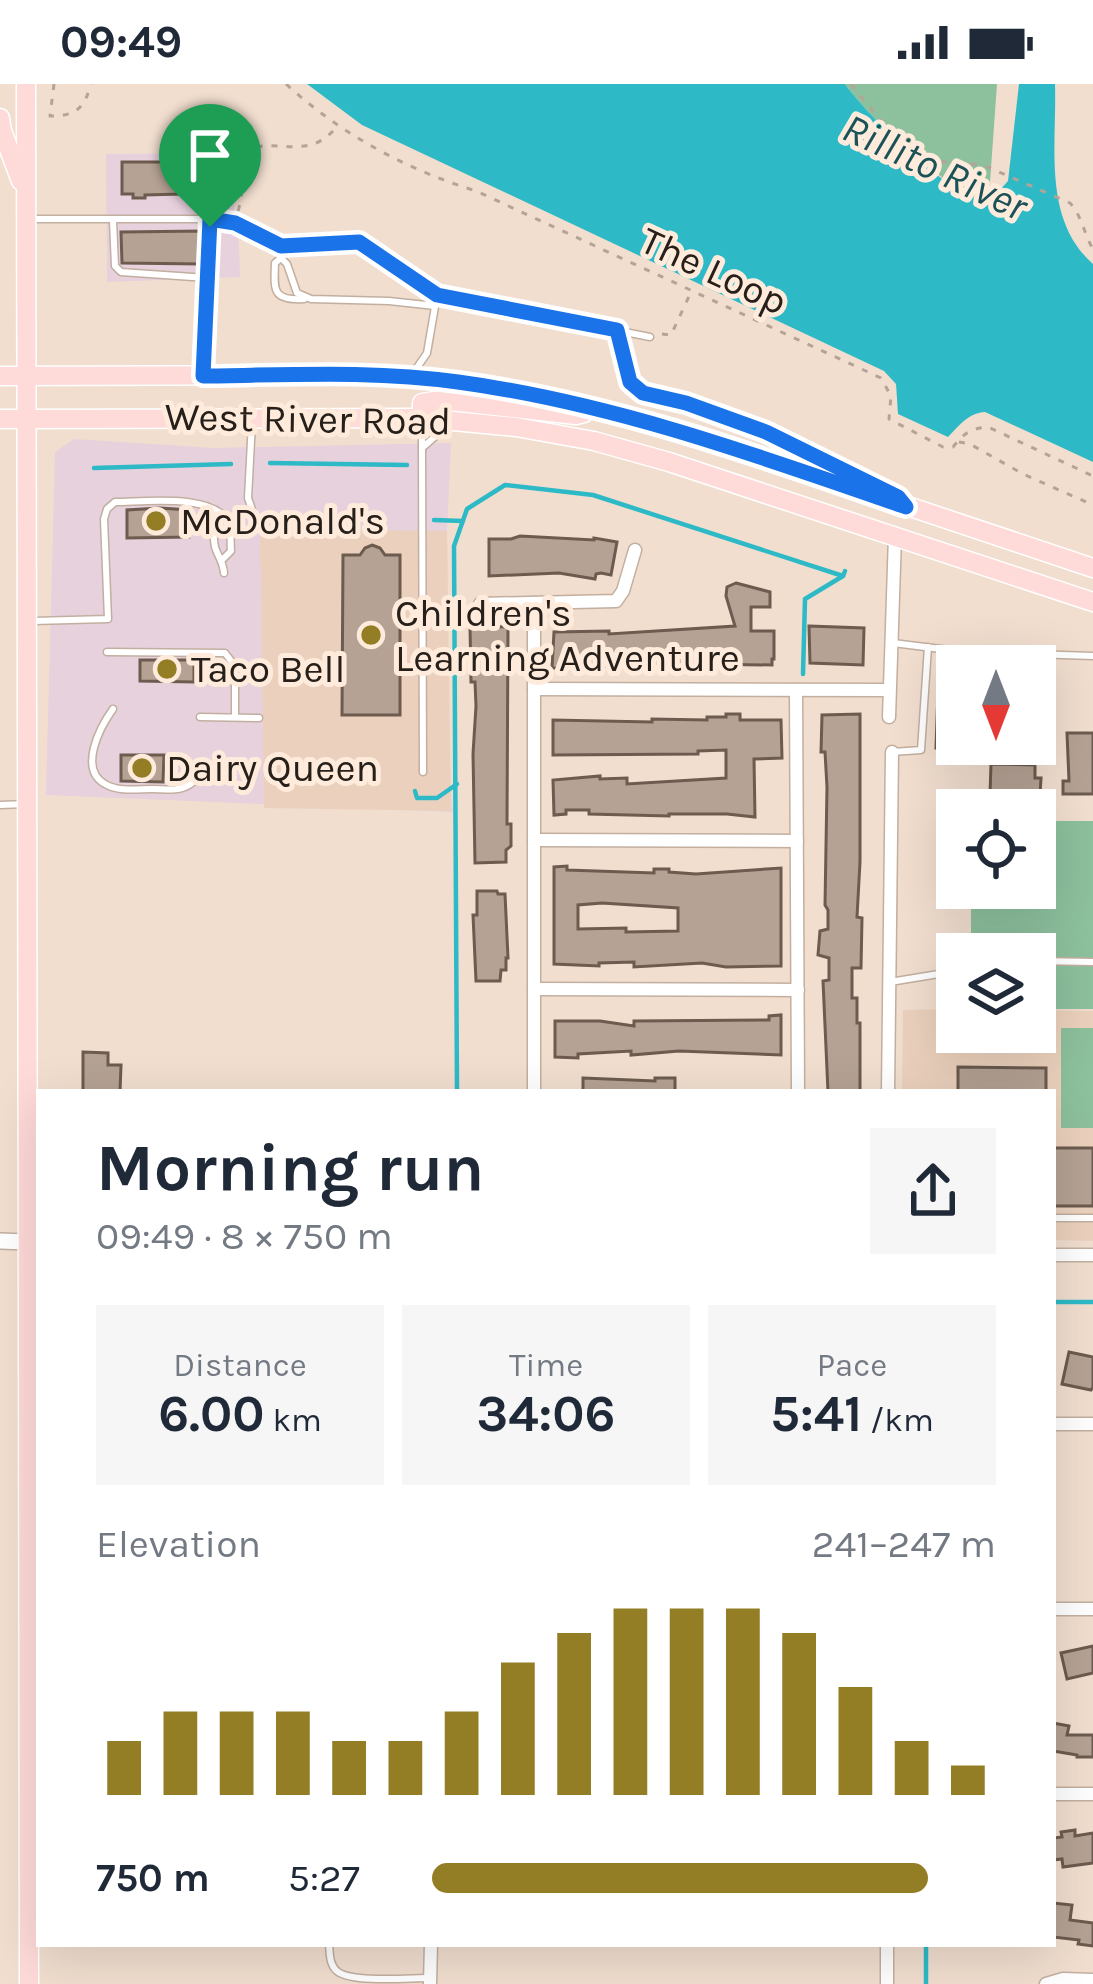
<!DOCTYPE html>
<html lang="en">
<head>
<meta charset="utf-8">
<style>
	body { margin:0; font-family:Karla,sans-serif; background:#f6f6f7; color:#1f2937; height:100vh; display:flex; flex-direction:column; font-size:45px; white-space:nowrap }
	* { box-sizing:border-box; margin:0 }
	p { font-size:39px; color:#747a83 }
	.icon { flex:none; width:66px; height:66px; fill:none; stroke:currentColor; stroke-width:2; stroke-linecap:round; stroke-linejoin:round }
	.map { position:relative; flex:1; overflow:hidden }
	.sheet { position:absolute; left:36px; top:1005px; width:1020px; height:858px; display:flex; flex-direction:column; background:#fff; border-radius:0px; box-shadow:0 12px 48px #0002 }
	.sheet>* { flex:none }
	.needle { width:78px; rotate:180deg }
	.tools { position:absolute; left:936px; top:561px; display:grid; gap:24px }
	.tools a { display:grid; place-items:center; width:120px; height:120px; border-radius:0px; background:#fff; box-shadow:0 12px 48px #0002; font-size:60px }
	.pin { position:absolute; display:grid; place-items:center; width:102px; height:102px; color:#fff; margin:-123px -51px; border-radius:50% 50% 50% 0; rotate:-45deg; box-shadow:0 0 12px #0007 }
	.pin .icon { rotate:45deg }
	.round { display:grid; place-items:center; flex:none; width:126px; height:126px; border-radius:0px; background:#f6f6f7 }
	.overview { display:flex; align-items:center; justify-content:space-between; height:204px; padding:0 60px }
	h1 { font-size:66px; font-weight:700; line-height:90px }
	.stats { display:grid; grid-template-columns:repeat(3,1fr); gap:18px; height:204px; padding:12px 60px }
	.stats div { display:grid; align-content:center; border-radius:0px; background:#f6f6f7; text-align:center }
	.stats b { font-size:51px; font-weight:700 }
	.stats small { font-size:33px; font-weight:400 }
	.stats p { font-size:33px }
	.chart { height:336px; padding:24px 60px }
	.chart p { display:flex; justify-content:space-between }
	.chart svg { width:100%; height:216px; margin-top:12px; stroke:#947e25; stroke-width:6 }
	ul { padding:0 60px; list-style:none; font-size:39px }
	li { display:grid; grid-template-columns:192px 144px 1fr; align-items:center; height:90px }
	li i { height:30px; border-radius:15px; background:#947e25 }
	.status { display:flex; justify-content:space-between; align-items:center; height:84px; padding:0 60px; background:#fff; direction:ltr }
	.status svg { height:33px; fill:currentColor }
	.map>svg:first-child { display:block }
</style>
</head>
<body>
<div class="status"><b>09:49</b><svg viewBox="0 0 49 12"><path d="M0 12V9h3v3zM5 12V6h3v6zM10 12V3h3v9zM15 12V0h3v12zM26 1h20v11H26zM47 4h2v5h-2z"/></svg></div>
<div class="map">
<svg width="1093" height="1900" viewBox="0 0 1093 1900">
	<rect width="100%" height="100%" fill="#f1decf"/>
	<g fill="#e7d1dd">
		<polygon points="228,69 239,161 240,193 107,198 106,70"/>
		<polygon points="74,355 214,364 451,359 447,447 449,689 453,728 46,711 55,368"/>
	</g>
	<g fill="#ebd1bd">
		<polygon points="260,445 447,447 451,727 264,724"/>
		<polygon points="957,925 957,948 1035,948 1035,926 1093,927 1093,1157 1053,1156 1053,1008 902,1008 903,926"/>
	</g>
	<g fill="#8dc09d">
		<path d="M845,0H997L989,112C980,114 978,116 970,112C955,107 942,93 930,83C899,57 869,33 845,0Z"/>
		<polygon points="1035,737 1093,737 1093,925 1035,925 1035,870 971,870 971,804 1035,804"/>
		<rect x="1061" y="944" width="32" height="100"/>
	</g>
	<path fill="#2dbac6" d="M307,0H845C867,31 943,105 978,115L998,108L1008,97L1019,0H1055C1057,61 1042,135 1093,180V378L985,328C968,329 959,342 948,353L898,330L896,300L884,287L362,41Z"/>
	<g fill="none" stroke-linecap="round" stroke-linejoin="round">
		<g stroke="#2dbac6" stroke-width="4.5">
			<polyline points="270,379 407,381"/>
			<polyline points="94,384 231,380"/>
			<polyline points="434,436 463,437"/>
			<polyline points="803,590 805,515 843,492"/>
			<polyline points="415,707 417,714 437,714 457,700"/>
			<polyline points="457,1008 454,462 467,425 505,401 593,411 843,492 845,487"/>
			<polyline points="1053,1218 1093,1218"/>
			<polyline points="926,1860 926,1900"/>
		</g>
	</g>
	<g fill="#b5a294" stroke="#6c5b4e" stroke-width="3" fill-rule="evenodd">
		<polygon points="122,78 181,78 181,110 145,111 145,114 133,114 133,110 122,110"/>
		<polygon points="202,147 200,180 122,179 121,148"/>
		<polygon points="160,424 189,426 189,453 127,454 127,426"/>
		<polygon points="520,452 594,456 594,454 617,458 611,491 601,489 596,490 595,495 559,489 489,492 489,455 511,455"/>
		<polygon points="372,461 380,464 385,471 400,471 400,631 342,631 343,471 360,471 365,464"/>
		<polygon points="736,499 770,508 770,523 751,523 751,547 774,547 774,575 772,575 772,581 627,579 591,584 552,584 554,548 609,547 609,550 735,542 726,512 727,503"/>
		<polygon points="470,542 508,543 507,740 511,740 511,762 506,766 506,778 475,779 473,670 476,622 475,598 471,598"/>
		<polygon points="809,542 864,544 863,581 810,579"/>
		<polygon points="140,576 194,576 194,598 140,597"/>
		<polygon points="939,578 957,578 957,664 936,664"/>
		<polygon points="726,630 740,630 740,636 781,636 782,674 754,675 755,733 727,730 669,730 669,732 589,730 589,726 566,726 566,730 554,731 553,696 600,692 600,695 627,694 627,700 726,694 726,666 698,667 698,670 553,671 553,636 652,638 652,635 707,636 707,633 726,633"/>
		<polygon points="860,630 860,778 857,833 862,834 861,884 852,884 852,914 857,914 857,939 860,939 860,1008 828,1008 823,897 829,896 829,874 818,871 820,847 828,845 828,826 825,821 827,703 825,668 821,668 822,631"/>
		<polygon points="1067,649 1093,649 1093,710 1063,710 1063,697 1069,697"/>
		<polygon points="121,671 164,671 163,698 121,697"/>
		<polygon points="991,680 1035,681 1035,694 1041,694 1040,711 990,710"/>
		<path d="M567,782V786L654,789V785H669V788L696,790L781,784V882L726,883L702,879L634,883V878L599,879V882L554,880V783ZM602,819L678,824V847L626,848V844L578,845V821Z"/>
		<polygon points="477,807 497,807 498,810 505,810 508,874 506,874 506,886 501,886 500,897 476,897 473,831 477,831"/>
		<polygon points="781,931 781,971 679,967 631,971 631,967 578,970 578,974 555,973 555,937 600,937 634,942 634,937 769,936 769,932"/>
		<polygon points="83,968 108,969 108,981 121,981 120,1008 83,1008"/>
		<polygon points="958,983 1046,984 1046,1008 958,1008"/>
		<polygon points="583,994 655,997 655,994 675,994 675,1008 583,1008"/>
		<rect x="1053" y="1064" width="40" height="58"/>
		<polygon points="1069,1268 1093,1273 1093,1303 1091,1306 1062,1300"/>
		<polygon points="1093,1562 1093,1589 1067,1595 1061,1569"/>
		<polygon points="1053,1639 1069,1642 1067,1651 1093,1651 1093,1673 1077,1673 1077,1671 1053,1667"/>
		<polygon points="1075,1746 1075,1752 1093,1749 1093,1779 1063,1783 1062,1775 1053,1776 1053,1754 1062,1753 1061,1748"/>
		<polygon points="1053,1819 1072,1821 1070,1836 1093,1839 1093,1862 1078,1860 1079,1856 1053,1853"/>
	</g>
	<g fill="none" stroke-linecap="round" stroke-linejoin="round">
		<g stroke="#c2afa0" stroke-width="9">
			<g id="service">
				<polyline points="29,135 210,135 203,288"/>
				<polyline points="210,135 235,139 281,162 359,158 437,211 650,253"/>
				<polyline points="113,137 115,182 121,188 207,194"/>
				<polyline points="281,162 281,174 287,180 297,209 311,215 389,217 435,222"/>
				<path d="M281,174L275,179C274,206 272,217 304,215"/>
				<polyline points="618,246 630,298 643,309 686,319 766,348 881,404"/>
				<polyline points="412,291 427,269 437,211"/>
				<polyline points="422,337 422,364 446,343"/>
				<polyline points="252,338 248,414 257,440"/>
				<polyline points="422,364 423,688"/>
				<path d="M209,425C216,438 212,449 215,463C218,473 223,477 224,489"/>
				<path d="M33,537L108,535L104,435L107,425L115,418C144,418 214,409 228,438C232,447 230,458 231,467L223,475"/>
				<polyline points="893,559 965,568 1093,572"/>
				<polyline points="107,568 225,569 235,582 235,633"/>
				<path d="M113,625C100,643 78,685 105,700C118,708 138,705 152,705C164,705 178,708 189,701C197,696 202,688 208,680"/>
				<polyline points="200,633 259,634"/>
				<polyline points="892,668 921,666 928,563"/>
				<polyline points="0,721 26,720"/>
				<polyline points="1035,877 1093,878"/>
				<polyline points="890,898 957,887"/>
				<polyline points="1053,1134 1093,1134"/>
				<path d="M329,1860C330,1870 329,1881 338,1888C355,1899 408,1894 429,1894"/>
			</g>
		</g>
		<g stroke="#c2afa0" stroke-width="15">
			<g id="minor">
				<polyline points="480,520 616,517 623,507 635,466"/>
				<polyline points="534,605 889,606"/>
				<polyline points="796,606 798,1008"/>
				<polyline points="889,633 895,452"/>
				<polyline points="534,756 797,757"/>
				<polyline points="534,905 798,906"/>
				<polyline points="534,1008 534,519"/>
				<polyline points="888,1008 892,668"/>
				<polyline points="1053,1171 1093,1171"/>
				<polyline points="1053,1340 1093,1340"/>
				<polyline points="1053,1525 1093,1525"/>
				<polyline points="1053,1710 1093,1710"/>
				<polyline points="887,1860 887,1900"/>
				<polyline points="430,1900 431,1860"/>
				<polyline points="1046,1900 1063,1895 1093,1896"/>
			</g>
		</g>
		<g stroke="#c2afa0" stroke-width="18">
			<polyline id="tertiary" points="0,1157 27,1158"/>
		</g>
		<g stroke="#fff" stroke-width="21">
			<g id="primary">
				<polyline points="26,0 29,1900"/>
				<polyline points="0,34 2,47 21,97"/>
				<polyline points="0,292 387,291 454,297 528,309 689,349 1093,484"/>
				<polyline points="422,334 422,319 441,316 576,331 584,329"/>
				<polyline points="0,335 422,334 516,343 594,357 669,378 1093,518"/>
			</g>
		</g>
		<g stroke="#b4a498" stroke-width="3" stroke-dasharray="6 9" stroke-linecap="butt">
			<path d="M54,0L50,32C76,32 84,25 91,0"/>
			<path d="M286,0C341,50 405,85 476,107L881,294L891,312L889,335L943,363H953C963,350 971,344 988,343L1093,392"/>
			<path d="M851,0L879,35L931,73L943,78L983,81L1070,119C1082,132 1084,150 1093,165"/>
			<path d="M238,127C245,105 240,93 240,71C269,47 307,82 337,42"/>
			<polyline points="662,250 671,251 691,208"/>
			<polyline points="959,358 970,360 1023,390 1093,421"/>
		</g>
		<use href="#service" stroke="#fff" stroke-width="6"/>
		<use href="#minor" stroke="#fff" stroke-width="12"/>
		<use href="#tertiary" stroke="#fff" stroke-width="15"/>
		<use href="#primary" stroke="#fedad8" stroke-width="18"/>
	</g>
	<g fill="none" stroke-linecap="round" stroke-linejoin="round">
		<g stroke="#fff" stroke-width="24">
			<path id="route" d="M210,135L235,139L281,162L359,158L437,211L617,246L630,298L643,309L686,319L766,348L898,413L906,423C759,372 613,319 458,298C374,286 288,291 203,292Z"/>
		</g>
		<use href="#route" stroke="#1a73e8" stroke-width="15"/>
	</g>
	<g fill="#947e25" stroke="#ffebdc" stroke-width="4.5">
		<circle cx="156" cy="437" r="12"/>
		<circle cx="371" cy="551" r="12"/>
		<circle cx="167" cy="585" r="12"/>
		<circle cx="142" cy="684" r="12"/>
	</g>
	<g text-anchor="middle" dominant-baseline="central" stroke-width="10" stroke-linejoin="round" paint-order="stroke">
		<g font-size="39" fill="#27201a" stroke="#ffebdc">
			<text transform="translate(714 187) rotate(25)">The Loop</text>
			<text transform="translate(308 335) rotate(1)">West River Road</text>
		</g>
		<g font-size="39" fill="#27201a" stroke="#ffebdc" text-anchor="start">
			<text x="180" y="437">McDonald's</text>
			<text x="395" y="529">Children's<tspan x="395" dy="45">Learning Adventure</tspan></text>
			<text x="191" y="585">Taco Bell</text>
			<text x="166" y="684">Dairy Queen</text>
		</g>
		<g font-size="42" font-style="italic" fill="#1a5258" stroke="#ffebdc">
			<text transform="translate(935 83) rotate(25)">Rillito River</text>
		</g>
	</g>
</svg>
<div class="tools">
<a><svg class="needle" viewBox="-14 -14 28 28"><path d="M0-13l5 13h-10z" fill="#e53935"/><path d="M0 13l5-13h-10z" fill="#747a83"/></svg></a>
<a><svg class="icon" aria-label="locate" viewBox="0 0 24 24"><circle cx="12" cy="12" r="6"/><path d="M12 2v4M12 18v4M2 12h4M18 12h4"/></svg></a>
<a><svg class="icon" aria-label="layers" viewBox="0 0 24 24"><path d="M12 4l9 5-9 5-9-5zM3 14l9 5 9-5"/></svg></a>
</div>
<div class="pin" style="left:210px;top:143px;background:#1e9e55"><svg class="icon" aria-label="arrive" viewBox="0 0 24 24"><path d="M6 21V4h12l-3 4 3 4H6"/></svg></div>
<section class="sheet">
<div class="overview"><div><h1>Morning run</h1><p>09:49 · 8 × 750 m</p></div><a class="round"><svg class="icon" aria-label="share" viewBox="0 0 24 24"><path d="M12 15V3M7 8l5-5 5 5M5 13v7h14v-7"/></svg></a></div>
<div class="stats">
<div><p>Distance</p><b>6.00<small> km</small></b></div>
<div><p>Time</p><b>34:06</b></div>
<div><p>Pace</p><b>5:41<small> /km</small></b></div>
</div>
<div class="chart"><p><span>Elevation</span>241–247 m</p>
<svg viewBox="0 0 160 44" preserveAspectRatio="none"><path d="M5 44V33M15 44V27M25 44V27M35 44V27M45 44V33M55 44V33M65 44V27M75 44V17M85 44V11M95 44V6M105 44V6M115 44V6M125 44V11M135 44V22M145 44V33M155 44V38"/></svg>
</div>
<ul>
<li><b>750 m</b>5:27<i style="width:88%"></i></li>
</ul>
</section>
</div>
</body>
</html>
